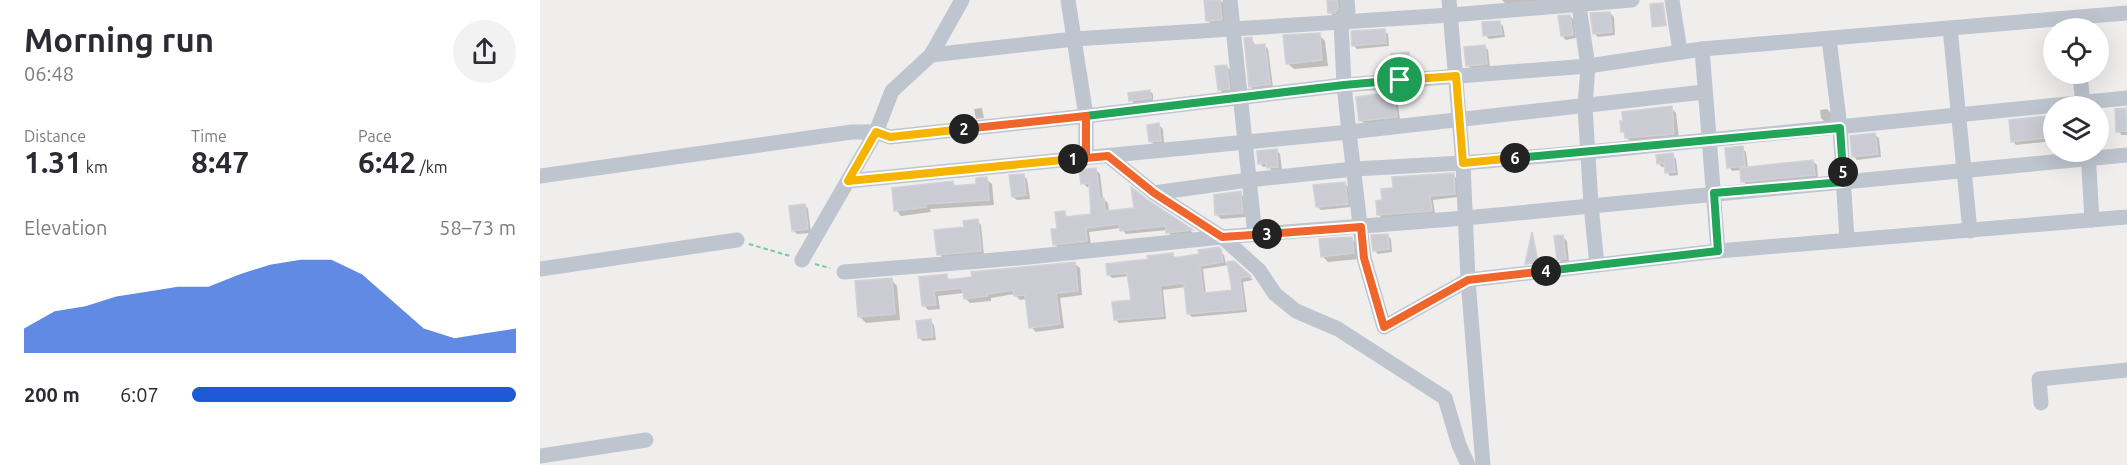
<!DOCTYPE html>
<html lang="en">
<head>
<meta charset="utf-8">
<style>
	body { margin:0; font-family:Ubuntu,sans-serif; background:#f2f2f3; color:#2b2b33; height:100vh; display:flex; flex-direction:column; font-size:22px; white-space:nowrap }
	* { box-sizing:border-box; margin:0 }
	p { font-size:20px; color:#7c7c81 }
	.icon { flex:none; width:33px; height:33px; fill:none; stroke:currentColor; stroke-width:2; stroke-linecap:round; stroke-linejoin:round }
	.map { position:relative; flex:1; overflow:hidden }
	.drawer { display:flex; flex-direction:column; background:#fff; width:540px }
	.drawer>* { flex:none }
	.controls { position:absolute; left:1503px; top:18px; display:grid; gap:12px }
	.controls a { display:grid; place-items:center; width:66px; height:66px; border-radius:50%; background:#fff; box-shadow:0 6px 24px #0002; font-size:30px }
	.pin { position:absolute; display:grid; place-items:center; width:51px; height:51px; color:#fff; margin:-26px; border:3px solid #fff; border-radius:50%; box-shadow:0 2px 6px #0007 }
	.km { position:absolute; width:30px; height:30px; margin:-15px; border-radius:50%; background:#222; color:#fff; font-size:16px; line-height:30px; text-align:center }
	.round { display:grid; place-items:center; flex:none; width:63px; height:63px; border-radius:32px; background:#f2f2f3 }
	.summary { display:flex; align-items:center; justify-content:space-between; height:102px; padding:0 24px }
	h1 { font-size:33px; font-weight:600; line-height:45px }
	.metrics { display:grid; grid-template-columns:repeat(3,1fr); gap:9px; height:102px; padding:6px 24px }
	.metrics div { display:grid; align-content:center }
	.metrics b { font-size:30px; font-weight:600 }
	.metrics small { font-size:16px; font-weight:400 }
	.metrics p { font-size:16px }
	.chart { height:168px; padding:12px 24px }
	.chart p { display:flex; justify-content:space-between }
	.chart svg { width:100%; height:108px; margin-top:6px; fill:#1e59d8; opacity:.7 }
	ul { padding:0 24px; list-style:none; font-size:20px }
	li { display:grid; grid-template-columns:96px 72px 1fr; align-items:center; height:45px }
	li i { height:15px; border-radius:8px; background:#1e59d8 }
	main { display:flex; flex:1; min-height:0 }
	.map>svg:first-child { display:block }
</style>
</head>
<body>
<main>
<section class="drawer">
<div class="summary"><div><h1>Morning run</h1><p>06:48</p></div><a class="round"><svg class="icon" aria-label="share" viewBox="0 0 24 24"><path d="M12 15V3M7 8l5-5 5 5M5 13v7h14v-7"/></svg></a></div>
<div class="metrics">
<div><p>Distance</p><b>1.31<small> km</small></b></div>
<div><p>Time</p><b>8:47</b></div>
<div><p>Pace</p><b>6:42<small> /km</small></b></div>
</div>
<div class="chart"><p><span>Elevation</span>58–73 m</p>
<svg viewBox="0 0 160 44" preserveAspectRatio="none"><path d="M0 44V34L10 27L20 25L30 21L40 19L50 17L60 17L70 12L80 8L90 6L100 6L110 12L120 23L130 34L140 38L150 36L160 34V44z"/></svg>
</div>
<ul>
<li><b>200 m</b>6:07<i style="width:100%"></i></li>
</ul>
</section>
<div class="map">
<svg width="1587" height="465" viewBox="0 0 1587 465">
	<rect width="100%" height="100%" fill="#f0eded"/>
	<g fill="#0003" fill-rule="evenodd">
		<polygon points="680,0 684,4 685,23 671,24 667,20 665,2"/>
		<polygon points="789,0 802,0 801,13 793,16 790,12"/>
		<polygon points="962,0 1000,0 1000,2 966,4"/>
		<polygon points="1122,5 1127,26 1115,27 1113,26"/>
		<polygon points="1070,13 1074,17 1075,35 1058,37 1054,33"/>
		<polygon points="1030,16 1034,20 1036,38 1026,40 1022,36"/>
		<polygon points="959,22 963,26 965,37 949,39 945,35"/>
		<polygon points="844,31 848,34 849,46 817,49 813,45"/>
		<polygon points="779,35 785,41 788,66 754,69 747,63"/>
		<polygon points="712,39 716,47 725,46 728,49 733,87 714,90 710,86"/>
		<polygon points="944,46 948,50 950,67 932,69 928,65"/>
		<polygon points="868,54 872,57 874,73 859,75 855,71"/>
		<polygon points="687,66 690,70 693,92 683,93 680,90"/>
		<polygon points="610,91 613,94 613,101 594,103 591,100"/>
		<polygon points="853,94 857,98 860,120 825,124 821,120"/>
		<polygon points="442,108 444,118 436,119 434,109"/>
		<polygon points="1131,108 1136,113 1139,138 1092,143 1087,138 1083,131"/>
		<polygon points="1287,109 1291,113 1292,121 1285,122 1281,118 1280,110"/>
		<polygon points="1585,110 1587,135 1582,135 1578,131"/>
		<polygon points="1514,117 1514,141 1476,145 1473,141"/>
		<polygon points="619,125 623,129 624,144 614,145 611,141"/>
		<polygon points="1335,135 1339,138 1341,157 1317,160 1313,156"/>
		<polygon points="1202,148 1206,152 1208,169 1273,161 1277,165 1278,178 1207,185 1203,181 1202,170 1192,171 1189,167"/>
		<polygon points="736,150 740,154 742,170 732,171 728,166 723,167 720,163"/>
		<polygon points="1132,155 1136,159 1138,175 1130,176 1127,172 1126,167 1122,167 1118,163"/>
		<polygon points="555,169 560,174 563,199 568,203 569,212 595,209 608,202 655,234 632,237 627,230 586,234 581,228 549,232 551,245 519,248 514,244 524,213 529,218 553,215 551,187 547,187 543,183"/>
		<polygon points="483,175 487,179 490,199 477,200 473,197"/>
		<polygon points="913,175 917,179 918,197 893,200 895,214 842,218 838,214 844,201 855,189"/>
		<polygon points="446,179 452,184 454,205 390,209 391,212 361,216 356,210 412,182 417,187 438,185"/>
		<polygon points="805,184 808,187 811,207 781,210 777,206"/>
		<polygon points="700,193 704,197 706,217 681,219 677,215"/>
		<polygon points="265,205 268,209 271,233 257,234 253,230"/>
		<polygon points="437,221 441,225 444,255 403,258 399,254 426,228"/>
		<polygon points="993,234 998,263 988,264 987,263"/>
		<polygon points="847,235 851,239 852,252 838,254 834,250"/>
		<polygon points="1023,237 1027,241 1029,262 1022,263 1018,259"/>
		<polygon points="811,238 817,244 819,259 788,262 782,256"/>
		<path d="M678,249L684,255L686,264L693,262L713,280L703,282L707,312L652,317L648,313L646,287L623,290L626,319L579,323L575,319L592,301L589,276L572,278L568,274L632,254L637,259L661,256ZM689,265L694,291L666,294L663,269Z"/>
		<polygon points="535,264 540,268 542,295 520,298 524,328 496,332 491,327 487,299 480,300 474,294 451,298 451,301 430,303 425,298 424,293 398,296 400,309 388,310 384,305 381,279 406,276 411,281"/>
		<polygon points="351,279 357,286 360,320 326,323 320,317"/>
		<polygon points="391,321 394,325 396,340 383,341 379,338"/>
	</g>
	<g fill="#cacbd3" stroke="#d1d2d8" stroke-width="1.5">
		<polygon points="664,0 680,0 682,20 666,21"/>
		<polygon points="787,0 797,0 798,9 795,13 788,13"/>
		<polygon points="1123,3 1126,25 1112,27 1110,4"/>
		<polygon points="1070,12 1072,32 1053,34 1050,13"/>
		<polygon points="1030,15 1033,35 1021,36 1018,16"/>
		<polygon points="960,21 962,34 943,36 942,22"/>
		<polygon points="845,29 846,43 812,46 811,31"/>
		<polygon points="780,33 782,60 746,64 743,35"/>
		<polygon points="712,37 713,45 725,44 730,84 709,87 704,38"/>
		<polygon points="945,45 947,64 926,66 924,47"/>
		<polygon points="869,52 871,70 854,71 851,54"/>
		<polygon points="687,65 690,89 678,90 675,66"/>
		<polygon points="610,90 611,98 589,101 588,93"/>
		<polygon points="853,92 857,117 819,121 816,97"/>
		<polygon points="1132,106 1134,134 1085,138 1084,131 1081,132 1080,121 1083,121 1082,112"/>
		<polygon points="1586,108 1587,131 1576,132 1575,109"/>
		<polygon points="1514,115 1514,137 1471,142 1469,120"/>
		<polygon points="619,123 621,141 609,142 607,125"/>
		<polygon points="1335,133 1338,154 1312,157 1310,136"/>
		<polygon points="1203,146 1205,166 1187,168 1185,148"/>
		<polygon points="737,149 738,167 727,168 726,163 718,164 717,151"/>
		<polygon points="1133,153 1135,172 1125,173 1124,163 1117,164 1116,155"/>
		<polygon points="1273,160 1275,175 1201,182 1200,168"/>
		<polygon points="556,168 560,198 564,198 565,211 594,208 591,187 609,201 653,230 626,233 626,226 580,231 579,224 546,228 547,241 513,245 511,229 517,229 515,212 525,211 525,217 551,214 549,183 541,184 539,170"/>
		<polygon points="914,173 915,194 890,196 892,211 837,215 836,201 842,200 841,189 853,188 852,177"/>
		<polygon points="484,174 486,195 472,197 469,175"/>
		<polygon points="447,177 449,200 385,204 386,207 354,211 352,188 413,181 413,186 436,184 436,178"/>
		<polygon points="805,182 808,204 776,207 773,185"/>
		<polygon points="701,191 703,213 675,215 674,195"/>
		<polygon points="265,204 268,229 252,231 249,206"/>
		<polygon points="438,219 441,251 397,255 394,230 424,227 423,221"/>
		<polygon points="992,232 998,262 985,264"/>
		<polygon points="848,234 849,249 833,251 831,235"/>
		<polygon points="1023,235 1026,259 1017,260 1014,236"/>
		<polygon points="812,237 814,253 781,257 779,239"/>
		<polygon points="679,247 681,249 683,262 660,266 663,291 665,293 692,290 687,262 694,261 711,276 700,278 704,309 647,314 644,284 642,283 620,286 623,316 574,320 572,302 591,300 587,273 567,275 566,264 608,259 607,256 633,253 633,258 659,254 658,250"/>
		<polygon points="535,262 538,291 516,293 520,324 489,328 485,295 474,296 473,290 447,294 447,296 424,299 422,288 394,291 396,305 382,306 379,277 407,274 407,280 432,277 431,272"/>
		<polygon points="352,278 355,314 318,317 315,281"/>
		<polygon points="391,319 393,337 378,338 376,321"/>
	</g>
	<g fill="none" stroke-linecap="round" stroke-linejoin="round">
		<g stroke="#75c9aa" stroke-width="2" stroke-dasharray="4.5 3" stroke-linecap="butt">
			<polyline points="209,244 250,256"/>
			<polyline points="275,264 290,268"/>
		</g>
		<g stroke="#bec5cf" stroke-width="15">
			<polyline points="528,0 546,116 546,158"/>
			<polyline points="690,0 715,235"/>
			<polyline points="807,0 808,11 801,22 804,85 809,132 824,258 844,327 928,280 1178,251 1587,217"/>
			<polyline points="909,0 923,163 928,280 943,465"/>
			<polyline points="1038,0 1048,66 1045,106 1051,205 1057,265"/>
			<polyline points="1132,0 1140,51"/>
			<polyline points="1410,28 1430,231"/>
			<polyline points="1289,39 1300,127 1307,240"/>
			<polyline points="1162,49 1178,251"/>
			<polyline points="391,55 534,39 911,15 1092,0"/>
			<polyline points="1540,74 1543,106"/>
			<polyline points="1548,152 1552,220"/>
			<polyline points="568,156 614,193 682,237 719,270 735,294 756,311 798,329 905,398 919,445 928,465"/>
			<polyline points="0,176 312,132 336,132 350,137 546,116 804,85 1048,66 1162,49 1587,13"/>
			<polyline points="308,181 809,132 1164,92"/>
			<polyline points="614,193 708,180 814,169 923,163 1048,152 1587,98"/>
			<polyline points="262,260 336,132 352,91 391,55 422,0"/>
			<polyline points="0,269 197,240"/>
			<polyline points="304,272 479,258 682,237 925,218 1587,155"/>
			<polyline points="1501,403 1499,379 1587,370"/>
			<polyline points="0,456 106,440"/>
		</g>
	</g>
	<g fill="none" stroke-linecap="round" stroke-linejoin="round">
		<g stroke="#fff" stroke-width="12">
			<polyline id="split-1" points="533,159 546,158 546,116 804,85 860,80"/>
		</g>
		<g stroke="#fff" stroke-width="12">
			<polyline id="split-2" points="424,129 350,137 336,132 308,181 533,159"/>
		</g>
		<g stroke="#fff" stroke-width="12">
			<polyline id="split-3" points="424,129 546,116 546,158 568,156 614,193 682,237 727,234"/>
		</g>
		<g stroke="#fff" stroke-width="12">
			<polyline id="split-4" points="727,234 821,227 824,258 844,327 928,280 1006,271"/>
		</g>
		<g stroke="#fff" stroke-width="12">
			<polyline id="split-5" points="1006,271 1178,251 1174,193 1303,182 1303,172"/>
		</g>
		<g stroke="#fff" stroke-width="12">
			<polyline id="split-6" points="975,158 1300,128 1303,172"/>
		</g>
		<g stroke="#fff" stroke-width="12">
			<polyline id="split-7" points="860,80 916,76 923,163 975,158"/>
		</g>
		<use href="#split-1" stroke="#22a559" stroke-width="8"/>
		<use href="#split-2" stroke="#f5b400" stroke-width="8"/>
		<use href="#split-3" stroke="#f0652b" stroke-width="8"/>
		<use href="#split-4" stroke="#f0652b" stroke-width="8"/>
		<use href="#split-5" stroke="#22a559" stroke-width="8"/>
		<use href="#split-6" stroke="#22a559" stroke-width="8"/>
		<use href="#split-7" stroke="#f5b400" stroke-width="8"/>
	</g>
</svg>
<div class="controls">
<a><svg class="icon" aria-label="locate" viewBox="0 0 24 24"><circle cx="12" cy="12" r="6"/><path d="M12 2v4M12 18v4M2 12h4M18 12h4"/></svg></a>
<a><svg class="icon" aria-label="layers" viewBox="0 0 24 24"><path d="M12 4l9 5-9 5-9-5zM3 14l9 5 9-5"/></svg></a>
</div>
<div class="pin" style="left:860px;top:80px;background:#1e9e55"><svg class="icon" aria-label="arrive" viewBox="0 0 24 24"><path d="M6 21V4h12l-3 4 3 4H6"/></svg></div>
<b class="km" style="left:533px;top:159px">1</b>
<b class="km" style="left:424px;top:129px">2</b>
<b class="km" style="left:727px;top:234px">3</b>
<b class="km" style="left:1006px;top:271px">4</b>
<b class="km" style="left:1303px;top:172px">5</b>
<b class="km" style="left:975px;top:158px">6</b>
</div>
</main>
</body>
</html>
